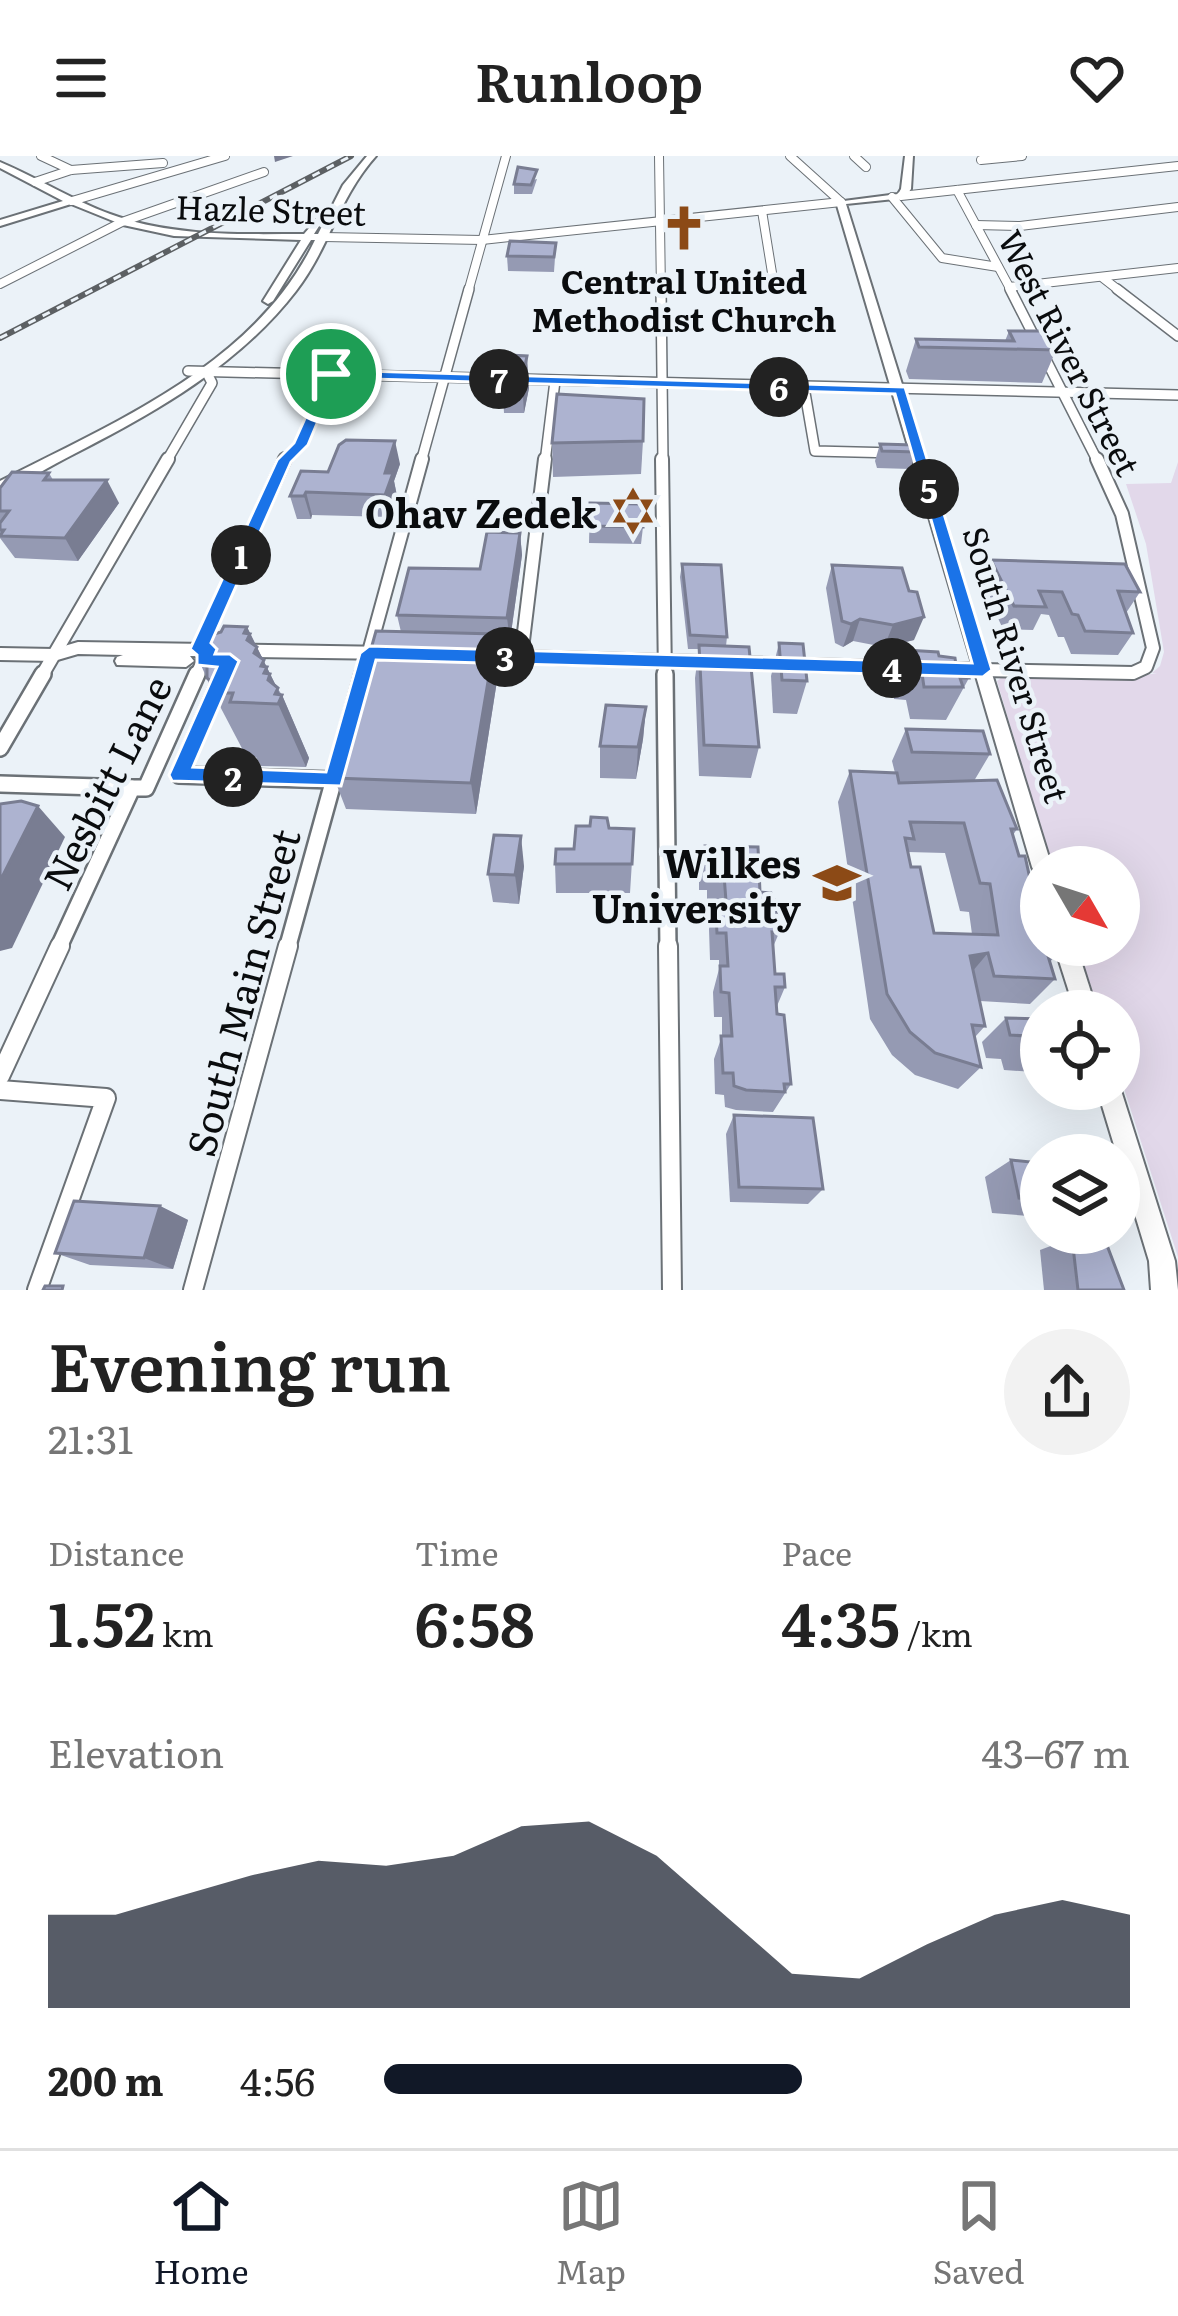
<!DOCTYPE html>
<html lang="en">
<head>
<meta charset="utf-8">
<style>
	body { margin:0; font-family:Literata,serif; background:#f2f2f2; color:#222; height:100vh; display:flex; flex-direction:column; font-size:45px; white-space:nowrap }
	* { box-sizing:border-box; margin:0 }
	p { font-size:39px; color:#767676 }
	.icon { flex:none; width:66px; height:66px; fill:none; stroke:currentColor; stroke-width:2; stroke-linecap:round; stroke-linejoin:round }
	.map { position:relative; height:1134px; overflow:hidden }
	.details { display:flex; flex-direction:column; background:#fff; flex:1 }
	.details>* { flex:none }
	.needle { width:78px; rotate:129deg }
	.tools { position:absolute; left:1020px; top:690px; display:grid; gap:24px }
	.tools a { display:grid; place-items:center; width:120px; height:120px; border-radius:50%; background:#fff; box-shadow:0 12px 48px #0002; font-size:60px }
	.pin { position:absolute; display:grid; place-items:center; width:102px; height:102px; color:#fff; margin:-51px; border:6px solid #fff; border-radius:50%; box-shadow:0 3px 12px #0007 }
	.km { position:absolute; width:60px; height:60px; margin:-30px; border-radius:50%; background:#222; color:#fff; font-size:33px; line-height:60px; text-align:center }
	.round { display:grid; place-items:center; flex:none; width:126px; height:126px; border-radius:63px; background:#f2f2f2 }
	.head { display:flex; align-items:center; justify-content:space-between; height:204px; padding:0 48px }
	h1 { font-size:66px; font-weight:600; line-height:90px }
	.metrics { display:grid; grid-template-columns:repeat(3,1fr); gap:18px; height:204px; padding:12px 48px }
	.metrics div { display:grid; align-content:center }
	.metrics b { font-size:60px; font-weight:600 }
	.metrics small { font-size:33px; font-weight:400 }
	.metrics p { font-size:33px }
	.chart { height:336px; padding:24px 48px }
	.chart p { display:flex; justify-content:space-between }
	.chart svg { width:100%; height:216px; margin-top:12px; fill:#111827; opacity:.7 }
	ul { padding:0 48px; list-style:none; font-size:39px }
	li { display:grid; grid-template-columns:192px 144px 1fr; align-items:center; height:90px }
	li i { height:30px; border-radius:15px; background:#111827 }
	header { display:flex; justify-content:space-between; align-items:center; height:156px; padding:0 48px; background:#fff; font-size:54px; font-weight:600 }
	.menu { display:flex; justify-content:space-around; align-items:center; height:168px; border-top:3px solid #e0e0e0; background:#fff; font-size:33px; color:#767676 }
	.menu a { display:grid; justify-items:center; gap:6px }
	.menu .selected { color:#111827 }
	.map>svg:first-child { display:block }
</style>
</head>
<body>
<header><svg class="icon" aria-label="menu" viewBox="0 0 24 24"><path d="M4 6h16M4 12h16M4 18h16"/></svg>Runloop<svg class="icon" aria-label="heart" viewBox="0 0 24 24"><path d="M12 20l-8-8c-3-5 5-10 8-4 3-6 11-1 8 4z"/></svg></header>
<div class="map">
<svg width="1178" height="1134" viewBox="0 0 1178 1134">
	<rect width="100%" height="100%" fill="#ebf2f8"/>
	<polygon fill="#e2d8ea" points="1178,306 1178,1101 1119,917 1119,855 1099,855 1077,789 1119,789 1119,711 1052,711 997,525 1003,520 1120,524 1157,517 1152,517 1160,510 1164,496 1146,388 1126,328 1171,327"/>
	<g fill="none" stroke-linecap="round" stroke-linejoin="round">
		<g stroke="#6b7176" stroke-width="10">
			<g id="minor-far4">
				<polyline points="41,0 71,14"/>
				<polyline points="659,0 661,136"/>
				<polyline points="790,0 841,46"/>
				<polyline points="854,0 866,11"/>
				<polyline points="981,4 1022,0"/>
				<polyline points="35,26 71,14 163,7"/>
				<polyline points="957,34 1012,136"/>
				<polyline points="901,40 1178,10"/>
				<polyline points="892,41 942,102 998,111"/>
				<polyline points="72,45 225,0"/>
				<polyline points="762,55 773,123"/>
				<polyline points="976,69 1020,70 1178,51"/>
				<polyline points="324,81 482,84 841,46"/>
				<polyline points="1103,122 1121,136"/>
				<polyline points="0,128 122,66 264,16"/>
				<polyline points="1009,131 1178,112"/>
				<polyline points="468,136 506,0"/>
			</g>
		</g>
		<g stroke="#6b7176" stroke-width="12">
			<g id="minor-far3">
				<polyline points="661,133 663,306"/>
				<polyline points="1010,133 1098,306"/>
				<polyline points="1117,133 1178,180"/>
				<polyline points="188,215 1178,239"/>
				<polyline points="804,231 815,295 896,297"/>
				<polyline points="166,306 212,227 206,215"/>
				<polyline points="283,306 300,289 331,219"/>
				<polyline points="421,306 469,133"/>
				<polyline points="545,306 555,225"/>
			</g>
		</g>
		<g stroke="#6b7176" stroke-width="16">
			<g id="minor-far2">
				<polyline points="662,303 665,521"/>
				<polyline points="198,495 285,303"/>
				<polyline points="521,501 545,303"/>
				<polyline points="983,514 1133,517 1146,511 1153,492 1122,358 1097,303"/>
				<polyline points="41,521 168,303"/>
				<polyline points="196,521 207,496"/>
				<polyline points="362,521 422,303"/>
			</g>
		</g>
		<g stroke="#6b7176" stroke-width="20">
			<g id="minor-far1">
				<polyline points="665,518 668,793"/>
				<polyline points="220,526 179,619 333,624"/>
				<polyline points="0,592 43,518"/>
				<polyline points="0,628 132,632"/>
				<polyline points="58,793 132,632 146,632 197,518"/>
				<polyline points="287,793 363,518"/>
			</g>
		</g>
		<g stroke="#6b7176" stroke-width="22">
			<g id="minor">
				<polyline points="668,790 672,1134"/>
				<polyline points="0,920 60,790"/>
				<polyline points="0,934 106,942 37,1134"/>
				<polyline points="193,1134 288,790"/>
			</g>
		</g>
		<g stroke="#6b7176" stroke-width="4">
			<g id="major">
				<path d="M367,0H376C337,44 330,91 296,135C239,209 156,256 74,298C50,310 26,326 0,335V325C115,266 256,208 315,84H311L273,145L268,148L263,145L301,84L174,80L123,69L71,48L0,70V64L63,45L0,12V6C38,22 72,44 110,58C172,81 239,78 304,78L316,64L321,67L314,78H318L343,29Z"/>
				<polygon points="905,0 913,0 911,33 904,42 846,48 1052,711 1041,711 1041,720 1035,717 1032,711 976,520 945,519 936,513 945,507 972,507 836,46 898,38 901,33"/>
				<polygon points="78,486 390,491 398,497 390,503 190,500 194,505 186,511 117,509 115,505 117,501 123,499 78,498 54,505 0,504 0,492 54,493"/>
				<polygon points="478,494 918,506 927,512 918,518 478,506 470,500"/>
				<polygon points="1054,789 1076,789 1097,855 1075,855"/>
				<polygon points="1119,928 1175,1105 1178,1134 1151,1134 1149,1105 1097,933 1119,933"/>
			</g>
		</g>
		<use href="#minor-far4" stroke="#fff" stroke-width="8"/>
		<use href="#minor-far3" stroke="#fff" stroke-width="9"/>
		<use href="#minor-far2" stroke="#fff" stroke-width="12"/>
		<use href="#minor-far1" stroke="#fff" stroke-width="15"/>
		<use href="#minor" stroke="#fff" stroke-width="18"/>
		<use href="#major" fill="#fff" fill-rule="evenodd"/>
		<g stroke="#5c6063" stroke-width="6">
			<polyline id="rail" points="0,182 351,0"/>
		</g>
		<use href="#rail" stroke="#ebf2f8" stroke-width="3" stroke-dasharray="8" stroke-linecap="butt"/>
	</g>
	<g fill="#959ab3" fill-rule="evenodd">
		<polygon points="537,23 532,38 514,38 514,28"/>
		<polygon points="556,87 554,116 508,115 507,100"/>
		<polygon points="1009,175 1056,194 1042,227 909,223 906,215 916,183 1005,185"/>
		<polygon points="506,199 529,232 524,257 504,257 502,224"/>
		<polygon points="367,212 370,228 357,260 335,259 332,248 328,247 324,231"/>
		<polygon points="643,285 641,318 553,321 552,287"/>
		<polygon points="880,288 916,296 910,313 877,312 875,305"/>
		<polygon points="400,308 394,325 397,340 390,361 312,359 311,363 297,363 290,340 328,316"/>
		<polygon points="49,317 53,324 119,347 78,405 15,402 0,382 0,332"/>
		<polygon points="590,347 643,371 641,388 589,387"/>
		<polygon points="520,377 522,399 510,484 496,484 499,512 476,658 346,653 334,622 338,609 335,600 401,476 397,459 480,413"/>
		<polygon points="991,404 1140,436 1126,457 1133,477 1118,499 1071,498 1064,481 1058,481 1049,459 1041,458 1033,474 1003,473 981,426"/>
		<polygon points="682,408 727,481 726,490 759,591 751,622 699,620 695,522 699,493 688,493 680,421"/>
		<polygon points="832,409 914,484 884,491 853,485 843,491 835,487 826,432"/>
		<polygon points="247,471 276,530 282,539 309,602 306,611 261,610 256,601 246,600 213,537 195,495"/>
		<polygon points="779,487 807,525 797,558 773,557 771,520"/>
		<polygon points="905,494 939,500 969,522 946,564 910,563 906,544 894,543 891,527"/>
		<polygon points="646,551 643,583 636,623 600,622 600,590"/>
		<path d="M906,573L990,598L974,625L1017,673L1013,679L1039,764L1055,800L1050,806L1055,823L1030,848L980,845L985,870L975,881L981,911L958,933L915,919L892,899L870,863L838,646L850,615L895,617L892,605ZM908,696L945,697L960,755L969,756L972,778L934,777L911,711Z"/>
		<polygon points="609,672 634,673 630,737 556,737 555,708 574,693"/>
		<polygon points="705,690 760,736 779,777 773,791 775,818 785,831 777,850 791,928 773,956 736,954 725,951 724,939 715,938 714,903 722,880 722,861 714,861 713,836 719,813 719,804 710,804 709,773 715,747 707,743 707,734 699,734 699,719"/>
		<polygon points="524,710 519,748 493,746 488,718"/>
		<polygon points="1006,862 1041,863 1041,910 1034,916 1004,914 1001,903 986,902 982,886"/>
		<polygon points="734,959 823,1033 808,1048 730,1046 726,978"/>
		<polygon points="1011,1004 1041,1007 1041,1061 992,1057 985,1021"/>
		<polygon points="160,1050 188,1064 173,1113 90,1109 55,1097"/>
		<polygon points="1072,1082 1124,1134 1044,1134 1040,1094"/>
	</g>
	<g fill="#797d92">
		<polygon points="274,0 293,0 275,6"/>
		<polygon points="527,200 529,232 524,257 522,224"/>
		<polygon points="367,212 370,228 357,260 353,243"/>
		<polygon points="395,285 400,308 394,325 397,340 390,361 385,339 385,317"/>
		<polygon points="107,324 119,347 78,405 65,382"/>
		<polygon points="306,336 312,359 311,363 304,340"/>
		<polygon points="520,377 522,399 510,484 507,462"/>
		<polygon points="924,461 914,484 884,491 893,469"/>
		<polygon points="860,463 853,485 843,491 851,468"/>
		<polygon points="247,471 281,540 282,539 309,602 306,611 278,548 276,549 244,477"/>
		<polygon points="496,478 499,512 476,658 471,627"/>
		<polygon points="646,551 643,583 636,623 638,591"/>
		<polygon points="38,650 65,681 12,792 0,795 0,725"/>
		<polygon points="521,680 524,710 519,748 515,719"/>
		<polygon points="988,797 966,823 970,800"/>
		<polygon points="160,1050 188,1064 173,1113 144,1102"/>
	</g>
	<g fill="#adb3d0" stroke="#797d92" stroke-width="3" fill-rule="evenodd">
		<polygon points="518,11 537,14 531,29 514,28"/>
		<polygon points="510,85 556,87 554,101 507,100"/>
		<polygon points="1009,175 1045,175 1056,194 919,191 916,183 1014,185"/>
		<polygon points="506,199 527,200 522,224 502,224"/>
		<polygon points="333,211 367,212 353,243 331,242 336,231 324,231"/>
		<polygon points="557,238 644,243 643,285 552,287"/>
		<polygon points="346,284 395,285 385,317 393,317 385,339 306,336 304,340 290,340 301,315 328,316 339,289"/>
		<polygon points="880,288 914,289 916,296 882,295"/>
		<polygon points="12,316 49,317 44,324 107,324 65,382 0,380 4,374 0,374 0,367 9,355 0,355 0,332"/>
		<polygon points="590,347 642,348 643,371 589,370"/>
		<polygon points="487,376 520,377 507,462 397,459 409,412 480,413"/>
		<polygon points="991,404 1125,408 1140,436 1118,435 1133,477 1085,475 1078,459 1072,458 1062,436 1039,435 1046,451 1014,450"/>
		<polygon points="682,408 721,409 727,481 690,479"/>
		<polygon points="832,409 902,412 909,435 917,436 924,461 893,469 860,463 851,468 842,465"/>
		<polygon points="224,470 247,471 244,477 250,478 247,484 257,491 254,497 264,504 261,510 267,511 264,517 270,518 268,524 278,532 275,538 282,539 278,548 230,546 233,537 213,537 216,529 207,522 207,508 201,508 201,495 195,495 201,482 221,476"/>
		<polygon points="376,475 496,478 471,627 334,622 340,600 335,600 337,584 342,575 348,575"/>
		<polygon points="779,487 803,488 807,525 782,524"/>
		<polygon points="699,489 749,491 759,591 704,589"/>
		<polygon points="905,494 938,496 939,500 955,502 956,509 966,510 969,522 960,522 963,531 924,531 921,511 908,510"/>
		<polygon points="606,549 646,551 638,591 600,590"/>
		<polygon points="906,573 983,575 990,598 912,596"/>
		<path d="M850,615L897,617L899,627L997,624L1017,673H1011L1019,700H1025L1039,764H1041V789H1052L1055,800H1048L1055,823L994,820L988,797L970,800L985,870L972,869L981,911L935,897L910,876L887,838ZM910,666L964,667L980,727L990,728L998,779L934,777L920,711H911L905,682L914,683Z"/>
		<polygon points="21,645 38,650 0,725 0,648"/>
		<polygon points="591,661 607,662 609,672 634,673 632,708 555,708 556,693 574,693 576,670 590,670"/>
		<polygon points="494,679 521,680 515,719 488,718"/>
		<polygon points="705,690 758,691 760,736 771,737 776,748 779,777 772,776 775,818 784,818 785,831 775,831 777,858 784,859 791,928 784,928 785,936 746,934 734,930 733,917 723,917 721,880 732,880 729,837 721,836 720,810 728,810 726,777 717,777 715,745 726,745 724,719 714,715 714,705 705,705"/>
		<polygon points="1006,862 1041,863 1041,893 1029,892 1026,880 1010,879"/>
		<polygon points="734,959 813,962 823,1033 739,1031"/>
		<polygon points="1066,992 1107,995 1108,999 1068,999"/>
		<polygon points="1011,1004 1041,1007 1041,1044 1019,1042"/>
		<polygon points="74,1045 160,1050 144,1102 55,1097"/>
		<polygon points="1072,1082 1105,1084 1124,1134 1078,1134"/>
		<polygon points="45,1130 63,1130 62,1134 43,1134"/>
	</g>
	<path fill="#1a73e8" stroke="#fff" stroke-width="3" fill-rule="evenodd" d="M331,214L905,231L992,514L983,521L376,504L341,630L172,625L169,619L217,511L197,509V499L190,493L277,304L294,287L325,218ZM336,222L895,238L972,507L369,490L360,497L326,616L193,611L239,505L230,498H215L217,493L211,487L291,306L308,289Z"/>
	<defs>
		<g id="church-bare" transform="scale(3.6)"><path d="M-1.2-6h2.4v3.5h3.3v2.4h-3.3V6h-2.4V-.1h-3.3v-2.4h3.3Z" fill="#8c4a16" stroke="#ebf2f8" stroke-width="2.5" paint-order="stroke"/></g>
		<g id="synagogue-bare" transform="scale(3.6)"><path d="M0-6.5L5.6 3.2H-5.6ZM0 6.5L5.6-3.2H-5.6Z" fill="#8c4a16" stroke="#ebf2f8" stroke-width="2.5" paint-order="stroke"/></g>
		<g id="university-bare" transform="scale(3.6)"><path d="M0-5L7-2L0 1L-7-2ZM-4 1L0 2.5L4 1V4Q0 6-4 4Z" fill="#8c4a16" stroke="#ebf2f8" stroke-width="2.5" paint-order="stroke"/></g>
	</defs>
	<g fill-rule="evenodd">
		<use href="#church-bare" x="684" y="72"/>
		<use href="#synagogue-bare" x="633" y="355"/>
		<use href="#university-bare" x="837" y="727"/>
	</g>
	<g text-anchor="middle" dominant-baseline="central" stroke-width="9" stroke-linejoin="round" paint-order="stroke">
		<g font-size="33" fill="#0a0c0e" stroke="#ebf2f8">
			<text transform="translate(271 52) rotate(2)">Hazle Street</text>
			<text transform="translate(1071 196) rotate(63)">West River Street</text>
			<text transform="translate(1018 508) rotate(73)">South River Street</text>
		</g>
		<g font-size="33" font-weight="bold" fill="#0a0c0e" stroke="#ebf2f8">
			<text x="684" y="123">Central United<tspan x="684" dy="38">Methodist Church</tspan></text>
		</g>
		<g font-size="39" font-weight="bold" fill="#0a0c0e" stroke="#ebf2f8" text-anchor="end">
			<text x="597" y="355">Ohav Zedek</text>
			<text x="801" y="705">Wilkes<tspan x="801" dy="45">University</tspan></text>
		</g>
		<g font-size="39" fill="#0a0c0e" stroke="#ebf2f8">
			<text transform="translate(105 626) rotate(-63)">Nesbitt Lane</text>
			<text transform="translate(241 836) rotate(-75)">South Main Street</text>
		</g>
	</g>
</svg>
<div class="tools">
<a><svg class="needle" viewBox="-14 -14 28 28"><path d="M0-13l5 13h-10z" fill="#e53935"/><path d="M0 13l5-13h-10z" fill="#767676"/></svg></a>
<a><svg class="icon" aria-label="locate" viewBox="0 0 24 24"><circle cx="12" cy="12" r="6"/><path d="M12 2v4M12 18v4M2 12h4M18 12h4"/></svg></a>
<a><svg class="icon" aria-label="layers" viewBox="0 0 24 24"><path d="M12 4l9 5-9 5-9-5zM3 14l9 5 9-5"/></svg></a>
</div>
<div class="pin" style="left:331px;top:218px;background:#1e9e55"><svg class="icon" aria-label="arrive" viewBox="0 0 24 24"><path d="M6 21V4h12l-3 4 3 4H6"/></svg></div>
<b class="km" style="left:241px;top:399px">1</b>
<b class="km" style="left:233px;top:621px">2</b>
<b class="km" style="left:505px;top:501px">3</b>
<b class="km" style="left:892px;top:512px">4</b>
<b class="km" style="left:929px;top:333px">5</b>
<b class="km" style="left:779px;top:231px">6</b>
<b class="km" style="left:499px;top:223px">7</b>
</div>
<section class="details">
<div class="head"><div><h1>Evening run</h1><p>21:31</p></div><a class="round"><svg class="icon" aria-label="share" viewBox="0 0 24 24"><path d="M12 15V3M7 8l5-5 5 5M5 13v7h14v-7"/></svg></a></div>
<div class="metrics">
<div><p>Distance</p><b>1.52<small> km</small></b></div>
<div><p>Time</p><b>6:58</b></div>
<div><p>Pace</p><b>4:35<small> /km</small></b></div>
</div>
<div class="chart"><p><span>Elevation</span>43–67 m</p>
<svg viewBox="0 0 160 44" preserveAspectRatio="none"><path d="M0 44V25L10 25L20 21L30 17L40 14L50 15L60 13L70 7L80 6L90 13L100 25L110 37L120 38L130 31L140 25L150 22L160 25V44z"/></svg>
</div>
<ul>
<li><b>200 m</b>4:56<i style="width:56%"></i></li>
</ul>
</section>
<nav class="menu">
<a class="selected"><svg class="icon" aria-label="home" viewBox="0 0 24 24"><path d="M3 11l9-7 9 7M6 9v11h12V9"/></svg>Home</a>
<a><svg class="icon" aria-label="map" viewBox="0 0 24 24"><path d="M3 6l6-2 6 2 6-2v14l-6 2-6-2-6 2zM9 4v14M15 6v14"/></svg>Map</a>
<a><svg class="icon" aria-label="saved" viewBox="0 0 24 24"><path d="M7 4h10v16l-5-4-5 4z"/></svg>Saved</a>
</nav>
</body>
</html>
